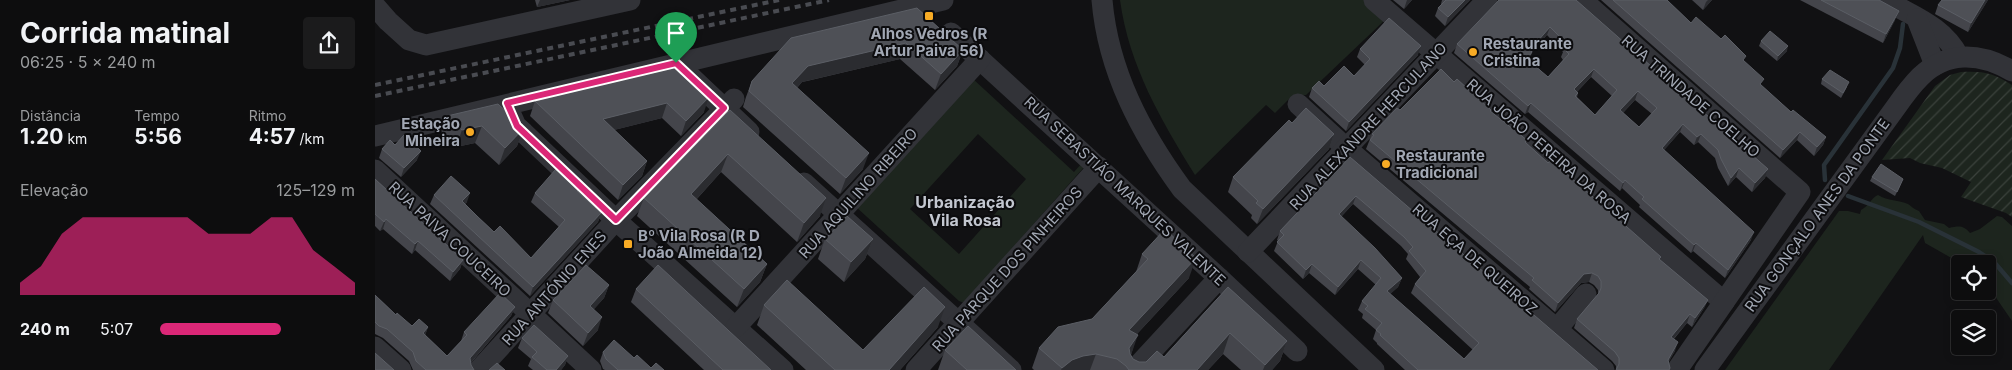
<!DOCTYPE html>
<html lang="pt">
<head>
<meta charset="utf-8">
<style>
	body { margin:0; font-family:Inter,sans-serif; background:#1b1b1c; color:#f1f3f6; height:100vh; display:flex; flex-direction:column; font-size:19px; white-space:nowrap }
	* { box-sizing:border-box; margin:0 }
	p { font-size:16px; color:#9a9c9e }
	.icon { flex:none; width:28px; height:28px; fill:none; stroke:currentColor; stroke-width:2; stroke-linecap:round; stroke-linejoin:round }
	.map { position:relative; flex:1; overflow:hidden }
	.sheet { display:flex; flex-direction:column; background:#0d0d0e; width:375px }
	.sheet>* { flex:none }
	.buttons { position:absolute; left:1576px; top:255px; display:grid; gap:10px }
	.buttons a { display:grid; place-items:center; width:45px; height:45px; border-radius:5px; background:#0d0d0e; box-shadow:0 2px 8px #0003,0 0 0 1px #2d2d2e; font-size:25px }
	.pin { position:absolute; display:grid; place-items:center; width:42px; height:42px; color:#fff; margin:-51px -21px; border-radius:50% 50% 50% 0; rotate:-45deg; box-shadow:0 0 5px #0007 }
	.pin .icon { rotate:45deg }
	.round { display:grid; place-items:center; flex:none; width:52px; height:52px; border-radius:5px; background:#1b1b1c }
	.headline { display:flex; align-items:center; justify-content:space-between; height:85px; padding:0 20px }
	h1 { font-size:28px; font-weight:700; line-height:38px }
	.metrics { display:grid; grid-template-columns:repeat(3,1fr); gap:8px; height:85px; padding:5px 20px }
	.metrics div { display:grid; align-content:center }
	.metrics b { font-size:21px; font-weight:700 }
	.metrics small { font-size:14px; font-weight:400 }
	.metrics p { font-size:14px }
	.chart { height:140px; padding:10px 20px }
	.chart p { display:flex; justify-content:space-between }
	.chart svg { width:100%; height:90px; margin-top:5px; fill:#db2777; opacity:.7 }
	ul { padding:0 20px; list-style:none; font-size:16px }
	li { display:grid; grid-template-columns:80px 60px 1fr; align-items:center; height:38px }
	li i { height:12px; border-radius:6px; background:#db2777 }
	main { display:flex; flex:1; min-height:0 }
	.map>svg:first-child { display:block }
</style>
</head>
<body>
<main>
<section class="sheet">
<div class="headline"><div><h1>Corrida matinal</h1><p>06:25 · 5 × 240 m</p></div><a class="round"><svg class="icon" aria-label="share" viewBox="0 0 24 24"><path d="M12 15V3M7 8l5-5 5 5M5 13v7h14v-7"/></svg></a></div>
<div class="metrics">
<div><p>Distância</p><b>1.20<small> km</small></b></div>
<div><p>Tempo</p><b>5:56</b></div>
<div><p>Ritmo</p><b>4:57<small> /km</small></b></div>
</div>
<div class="chart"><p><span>Elevação</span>125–129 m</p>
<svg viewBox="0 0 160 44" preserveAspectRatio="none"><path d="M0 44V38L10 30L20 14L30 6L40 6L50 6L60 6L70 6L80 6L90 14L100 14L110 14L120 6L130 6L140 22L150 30L160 38V44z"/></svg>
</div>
<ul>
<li><b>240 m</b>5:07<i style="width:62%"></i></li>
</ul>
</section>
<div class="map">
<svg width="1637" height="370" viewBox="0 0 1637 370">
	<defs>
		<pattern id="garden-furrows" width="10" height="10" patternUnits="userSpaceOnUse" patternTransform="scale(1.25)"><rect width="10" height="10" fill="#1d251e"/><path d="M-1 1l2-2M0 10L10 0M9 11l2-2" fill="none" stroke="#3b423c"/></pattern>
	</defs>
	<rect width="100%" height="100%" fill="#111113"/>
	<g fill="#1d251e" fill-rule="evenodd">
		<path d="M745,0H990L1011,19L931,95L916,97L900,113L891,105L820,175C786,120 754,66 745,0Z"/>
		<path d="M597,78L699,172L707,163L710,166L589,303L584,301L480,206ZM603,134L651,179L584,254L535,209Z"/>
		<path d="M1503,195C1513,201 1524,200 1533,204C1537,207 1539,209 1544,211L1550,220L1569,224L1574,228C1584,226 1588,225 1595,233L1605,229L1622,216L1627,217L1637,226V321L1613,286L1612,264H1587L1550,243L1548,235L1454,370H1350L1464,211H1473L1485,214L1486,210C1494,206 1496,198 1503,195Z"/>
	</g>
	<path fill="url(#garden-furrows)" d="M1586,72C1609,71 1618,73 1637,85V217L1631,213L1586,197L1596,182L1567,168L1545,163L1535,158L1507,160L1560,86L1575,75Z"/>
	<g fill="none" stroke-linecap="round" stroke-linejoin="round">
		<g stroke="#293238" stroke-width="4.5">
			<polyline points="1450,180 1449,165 1518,68 1525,48 1528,24"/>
			<polyline points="1473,196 1544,222 1604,252 1619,262 1637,283"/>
		</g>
		<g stroke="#323338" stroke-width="21">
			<path d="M727,0C733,71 766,133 807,189L999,370"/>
			<polyline points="999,0 1349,302"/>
			<polyline points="1207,0 1425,192 1302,370"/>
			<path d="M1510,0C1539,17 1568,26 1584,57"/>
			<polyline points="0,6 13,21 34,40 51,45 255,0"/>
			<polyline points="1542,19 1560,65"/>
			<polyline points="576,33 844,278 922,351"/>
			<polyline points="301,63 374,132"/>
			<polyline points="923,104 971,148 1229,370"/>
			<polyline points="133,108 141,126 149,133 245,224 408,370"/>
			<polyline points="0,136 568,0"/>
			<polyline points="0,170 216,370"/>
			<polyline points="429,183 636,370"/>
			<polyline points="873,252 1112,0"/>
			<polyline points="361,327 605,59"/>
			<polyline points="1182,329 1211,294"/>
			<polyline points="0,347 26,370"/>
			<polyline points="104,370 241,220 359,99"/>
			<polyline points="541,370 724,167"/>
			<polyline points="759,370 844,278"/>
			<path d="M1330,370L1521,107C1528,97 1536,86 1545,77C1572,50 1606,53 1637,71"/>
		</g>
		<g stroke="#494b51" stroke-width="4" stroke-dasharray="6 5" stroke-linecap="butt">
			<polyline points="0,85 404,0"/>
			<polyline points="0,96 454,0"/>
		</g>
	</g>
	<g fill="#44454b" fill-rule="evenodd">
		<polygon points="160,0 195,0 162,7"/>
		<polygon points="1018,0 1037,0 1029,9"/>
		<polygon points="1067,0 1095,0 1070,26 1060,16 1063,8 1066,5 1066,4"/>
		<path d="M1201,0L1393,169L1390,178L1377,192L1361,177L1353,186L1343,168L1340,158L1323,142L1319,145L1305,132L1289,150L1376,240L1350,278L1318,251L1316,253L1264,207L1265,205L1247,188L1245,191L1153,112L1150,114L1079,53L1082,44ZM1172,35L1188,52L1186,57L1188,60L1173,77L1154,61L1157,52ZM1216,77L1237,96L1220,115L1202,97L1203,93L1202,92ZM1260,100L1277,114L1264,127L1248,113Z"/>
		<polygon points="1226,0 1292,0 1316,23 1369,61 1387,86 1416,112 1451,137 1448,145 1439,156 1422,140 1405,158"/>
		<polygon points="1317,0 1337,0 1328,10"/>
		<polygon points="1425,0 1504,0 1520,20 1508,43"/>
		<polygon points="1613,0 1593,32 1560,14 1563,5"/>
		<polygon points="542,8 588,50 582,66 560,90 525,59 432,81 427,82 422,88 488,169 465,194 368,107 371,97 377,81"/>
		<polygon points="1386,41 1412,51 1402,61 1384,46"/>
		<polygon points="985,49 1043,55 971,131 934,97 937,88 949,86 979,76 990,65 982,57"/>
		<polygon points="301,66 329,112 306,136 287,118 239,130 272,161 267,176 243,200 155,116 160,101"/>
		<polygon points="1447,79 1472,87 1466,98 1446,84"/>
		<polygon points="1079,82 1116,110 1115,111 1152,140 1151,143 1285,260 1333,300 1329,308 1317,327 1312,323 1299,339 1300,351 1293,362 1241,370 1241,366 1237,361 1199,328 1202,319 1223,294 1223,290 1219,285 1214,282 1206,283 1180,312 1154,289 1155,287 991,149 997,134 1025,110"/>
		<polygon points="355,110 445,216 422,242 346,172 321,200 392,264 385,282 362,307 262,216 269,198"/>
		<polygon points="72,116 149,128 142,146 124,165 100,143 81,147 66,133"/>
		<polygon points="917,123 959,134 954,149 882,224 876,218 877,215 853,192 858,177"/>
		<polygon points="20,145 42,160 26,177 4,158 7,149"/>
		<path d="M975,157L1223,370H1030L1002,344V343L998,339L1001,330L987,318L988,314L983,310L987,301L1001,285L983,269L960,295L934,273L928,279L899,251L903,241L902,240L905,231ZM978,204L1026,246L1033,254L1031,259L1045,277L1040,284L1036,293L1098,350L1089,359L1015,294L1023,287L1027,278L966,217Z"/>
		<polygon points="1497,177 1528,179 1520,196 1495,181"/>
		<polygon points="0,179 88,260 85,269 75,281 40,250 37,254 8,229 5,231 0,226"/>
		<polygon points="202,192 226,213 223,222 155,296 55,204 59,195 92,202 90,204 102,216 119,232 156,258 184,227 156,202 160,193"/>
		<polygon points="450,239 498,239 490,259 469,282 443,259"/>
		<polygon points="767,254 814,278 762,334 756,355 758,359 764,362 771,362 789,357 853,287 912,341 905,361 897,370 866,370 848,354 833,370 659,370 657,368 664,348 717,319 761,272"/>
		<polygon points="234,285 229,298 219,309 223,330 208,346 173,313 178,300"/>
		<polygon points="261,289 396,370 329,370 256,302"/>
		<polygon points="0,295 21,315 37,326 53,327 50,335 72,356 86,341 89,332 140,307 136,316 96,363 96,365 99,370 38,370 34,361 8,338 0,334"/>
		<polygon points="389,305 488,350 563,327 525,370 431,370 382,325"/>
		<polygon points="147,338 193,356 190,365 186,370 158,370 153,366 156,359 143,348"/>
		<polygon points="570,350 641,370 563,370"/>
		<polygon points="228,352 259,358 276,368 289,370 230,370 228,369 225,361"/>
	</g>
	<g fill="#2b2c30">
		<polygon points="165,0 195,0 162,7"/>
		<polygon points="1032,0 1037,0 1029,9"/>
		<polygon points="1090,0 1095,0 1070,26 1073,17"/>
		<polygon points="1333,0 1337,0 1328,10 1331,2"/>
		<polygon points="1610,0 1613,0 1593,32 1596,23"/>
		<polygon points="1524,11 1520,20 1508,43 1511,34"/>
		<polygon points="1175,27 1172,35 1152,58 1155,50"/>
		<polygon points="531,43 525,59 427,82 412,99 417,83 433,66"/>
		<polygon points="1046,46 1043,55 971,131 974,122"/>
		<polygon points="1413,46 1412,51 1402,61 1403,56"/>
		<polygon points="588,50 582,66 560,90 566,74"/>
		<polygon points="1157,52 1154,61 1152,59"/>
		<polygon points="1219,69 1216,77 1196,98 1199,89"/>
		<polygon points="1263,91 1260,100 1242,119 1245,110"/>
		<polygon points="334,97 329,112 306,136 311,121"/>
		<polygon points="292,103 287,118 223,134 228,119"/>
		<polygon points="1156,103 1153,112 1150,114 1153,106"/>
		<polygon points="1308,124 1305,132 1284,156 1287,148"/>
		<polygon points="107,126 100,143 81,147 87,130"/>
		<polygon points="149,128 142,146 124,165 130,148"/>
		<polygon points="1425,132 1422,140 1405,158 1408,150"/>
		<polygon points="959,134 954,149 882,224 888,209"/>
		<polygon points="1326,134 1323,142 1319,145 1322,137"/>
		<polygon points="1451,137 1448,145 1439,156 1442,147"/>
		<polygon points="46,151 42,160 26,177 29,168"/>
		<polygon points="494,153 488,169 465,194 471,178"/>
		<polygon points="353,154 346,172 309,213 316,194"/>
		<polygon points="272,161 267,176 243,200 248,185"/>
		<polygon points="1364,168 1361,177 1353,186 1356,178"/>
		<polygon points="1393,169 1390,178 1377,192 1380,183"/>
		<polygon points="1250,180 1247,188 1245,191 1248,183"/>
		<polygon points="95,193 92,202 84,210 87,201"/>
		<polygon points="981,196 978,204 960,223 964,214"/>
		<polygon points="451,198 445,216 422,242 429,223"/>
		<polygon points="226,213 223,222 155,296 158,287"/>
		<polygon points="11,219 8,229 5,231 9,222"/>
		<polygon points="1379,232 1376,240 1350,278 1353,270"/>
		<polygon points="498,239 490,259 469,282 476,262"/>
		<polygon points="43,241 40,250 37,254 40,244"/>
		<polygon points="1321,243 1318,251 1316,253 1319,245"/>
		<polygon points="821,258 814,278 747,350 754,330"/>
		<polygon points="88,260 85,269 75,281 78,272"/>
		<polygon points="986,260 983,269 960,295 963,287"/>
		<polygon points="392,264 385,282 362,307 369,289"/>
		<polygon points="937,264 934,273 928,279 931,270"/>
		<polygon points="1217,273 1214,282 1206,283 1180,312 1183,303 1209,274"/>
		<polygon points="1027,278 1023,287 1009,300 1012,291"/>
		<polygon points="234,285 229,298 210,319 215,306"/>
		<polygon points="1333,300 1329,308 1317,327 1320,318"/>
		<polygon points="140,307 136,316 92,367 95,358"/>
		<polygon points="570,307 563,327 525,370 514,370"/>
		<polygon points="1315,314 1312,323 1293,345 1296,337"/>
		<polygon points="227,317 223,330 208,346 213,333"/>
		<polygon points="53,327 50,336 48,333"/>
		<polygon points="855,333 848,354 833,370 822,370"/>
		<polygon points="763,335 756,355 749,365 754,348"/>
		<polygon points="912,341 905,361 897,370 888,370 890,365"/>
		<polygon points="1303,342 1300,351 1290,369 1293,360"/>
		<polygon points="721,354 715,370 686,370 687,368 697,360 708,356"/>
		<polygon points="193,356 190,365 186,370 181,370"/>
	</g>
	<g fill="#4e5056" stroke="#5b5e65" fill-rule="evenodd">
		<polygon points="1071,0 1090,0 1073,17 1063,8"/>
		<path d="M1124,0H1201L1393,169L1380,183L1364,168L1356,178L1346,159L1343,150L1326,134L1322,137L1308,124L1287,148L1379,232L1353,270L1321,243L1319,245L1267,199L1269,197L1250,180L1248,183L1156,103L1153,106L1082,44ZM1175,27L1193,45L1189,49L1194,54L1173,77L1152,59L1157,52L1155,50ZM1219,69L1242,90L1220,115L1200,96L1203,93L1199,89ZM1263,91L1282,108L1264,127L1245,110Z"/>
		<polygon points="1238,0 1292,0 1316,23 1321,17 1346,39 1350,35 1371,56 1368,60 1389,79 1385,84 1416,112 1418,110 1451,137 1442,147 1425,132 1408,150"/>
		<polygon points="1446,0 1504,0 1524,11 1511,34"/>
		<polygon points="1567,0 1610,0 1596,23 1563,5"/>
		<polygon points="542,8 588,50 566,74 531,43 433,66 417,83 494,153 471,178 374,91 377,81 416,38"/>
		<polygon points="1014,18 1046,46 974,122 937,88 944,81 949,86 969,66 979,76 995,59 985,49"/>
		<polygon points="1395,31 1413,46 1403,56 1386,41"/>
		<polygon points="301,66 334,97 311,121 292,103 228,119 272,161 248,185 160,101"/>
		<polygon points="1066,69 1079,82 1082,79 1116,110 1115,111 1152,140 1150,142 1173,163 1176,160 1286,257 1284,259 1333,300 1320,318 1315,314 1296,337 1303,342 1293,360 1295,368 1294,370 1241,370 1244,364 1244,358 1240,352 1202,319 1224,293 1226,288 1226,281 1223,276 1217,273 1209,274 1183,303 1157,280 1159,278 995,140 999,135 997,134 1022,108 1025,110"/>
		<polygon points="1455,70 1474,82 1468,93 1447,79"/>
		<polygon points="123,104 149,128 130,148 107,126 87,130 72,116"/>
		<polygon points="931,108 959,134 888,209 881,203 883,201 858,177 914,120 917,123"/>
		<polygon points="355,110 451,198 429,223 353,154 316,194 392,264 369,289 269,198"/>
		<polygon points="29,135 46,151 29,168 7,149 15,140 20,145"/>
		<path d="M975,157L1223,370H1043L1005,335L1006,334L1001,330L1007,323L990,309L993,306L987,301L1006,278L986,260L963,287L937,264L931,270L902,242L909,235L905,231ZM981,196L1029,237L1038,247L1034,251L1051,271L1040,284L1104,343L1089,359L1012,291L1027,278L1000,248L964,214Z"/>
		<polygon points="1506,164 1528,179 1522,192 1497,177"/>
		<polygon points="181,169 203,190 202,191 226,213 158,287 59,195 76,176 95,193 87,201 102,216 119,232 125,226 156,258 190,220 160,193"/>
		<polygon points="0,179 88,260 78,272 43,241 40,244 11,219 9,222 0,214"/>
		<polygon points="472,216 498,239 476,262 450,239"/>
		<polygon points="790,229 821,258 754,330 763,335 754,348 755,354 758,359 764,362 771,362 782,351 789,357 853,287 912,341 890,365 855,333 822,370 754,370 751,366 742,359 721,354 708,356 697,360 687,368 664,348 683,327 717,319 773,259 767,254"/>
		<polygon points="211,265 234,285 215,306 227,317 213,333 178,300"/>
		<polygon points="283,265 396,370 348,370 261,289"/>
		<polygon points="412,280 488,350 549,287 570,307 514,370 460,370 389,305"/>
		<polygon points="125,293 140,307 95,358 96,365 99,370 51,370 41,361 38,352 12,329 4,326 0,322 0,295 21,315 22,313 37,326 44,319 53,327 48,333 72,356 92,335 89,332"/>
		<polygon points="159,325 193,356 181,370 172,370 157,357 162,352 147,338"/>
		<polygon points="593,326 641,370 592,370 570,350"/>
		<polygon points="239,340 259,358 262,355 276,368 281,363 289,370 243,370 231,359 228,352"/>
		<polygon points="0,353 19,370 0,370"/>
		<polygon points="122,363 130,370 114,370"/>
	</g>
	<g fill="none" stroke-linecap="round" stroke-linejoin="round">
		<g stroke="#fff" stroke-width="10">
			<polygon id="route" points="301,63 349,108 241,220 142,126 132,103"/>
		</g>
		<use href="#route" stroke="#db2777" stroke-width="6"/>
	</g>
	<g fill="#f7ab25" stroke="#0c0c0e" stroke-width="2">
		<rect x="549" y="11" width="10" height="10" rx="2.5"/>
		<circle cx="1098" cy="52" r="5"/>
		<circle cx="95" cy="132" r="5"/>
		<circle cx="1011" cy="164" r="5"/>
		<rect x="248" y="239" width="10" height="10" rx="2.5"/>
	</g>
	<g text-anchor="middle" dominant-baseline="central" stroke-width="4" stroke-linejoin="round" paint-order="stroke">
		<g font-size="15" font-weight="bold" fill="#a2a8b4" stroke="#0c0c0e" text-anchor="start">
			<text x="554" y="33" text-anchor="middle">Alhos Vedros (R<tspan x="554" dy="17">Artur Paiva 56)</tspan></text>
			<text x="1108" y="43">Restaurante<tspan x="1108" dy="17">Cristina</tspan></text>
			<text x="85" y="123" text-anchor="end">Estação<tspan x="85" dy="17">Mineira</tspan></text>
			<text x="1021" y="155">Restaurante<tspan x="1021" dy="17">Tradicional</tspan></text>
			<text x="263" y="235">Bº Vila Rosa (R D<tspan x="263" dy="17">João Almeida 12)</tspan></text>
		</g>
		<g font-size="15" fill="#a2a8b4" stroke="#0c0c0e">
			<text transform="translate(1316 96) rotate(41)">RUA TRINDADE COELHO</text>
			<text transform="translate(993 126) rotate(-47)">RUA ALEXANDRE HERCULANO</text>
			<text transform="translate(1174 151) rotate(41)">RUA JOÃO PEREIRA DA ROSA</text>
			<text transform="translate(750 191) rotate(43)">RUA SEBASTIÃO MARQUES VALENTE</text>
			<text transform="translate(483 193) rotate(-48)">RUA AQUILINO RIBEIRO</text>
			<text transform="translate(1442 215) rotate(-54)">RUA GONÇALO ANES DA PONTE</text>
			<text transform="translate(75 239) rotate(43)">RUA PAIVA COUCEIRO</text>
			<text transform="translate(1100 259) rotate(41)">RUA EÇA DE QUEIROZ</text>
			<text transform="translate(632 269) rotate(-48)">RUA PARQUE DOS PINHEIROS</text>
			<text transform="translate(179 288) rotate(-48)">RUA ANTÓNIO ENES</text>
		</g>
		<g font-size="16" font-weight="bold" fill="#c3c7d0" stroke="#0c0c0e">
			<text x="590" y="202">Urbanização<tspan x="590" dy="18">Vila Rosa</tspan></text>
		</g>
	</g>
</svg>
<div class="buttons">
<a><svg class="icon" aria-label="locate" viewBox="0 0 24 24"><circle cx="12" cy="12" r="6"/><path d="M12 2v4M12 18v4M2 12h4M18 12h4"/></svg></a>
<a><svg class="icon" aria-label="layers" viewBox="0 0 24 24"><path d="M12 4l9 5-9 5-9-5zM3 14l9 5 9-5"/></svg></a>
</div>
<div class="pin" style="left:301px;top:63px;background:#1e9e55"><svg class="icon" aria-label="arrive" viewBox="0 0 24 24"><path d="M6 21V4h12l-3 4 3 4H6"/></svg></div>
</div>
</main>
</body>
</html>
